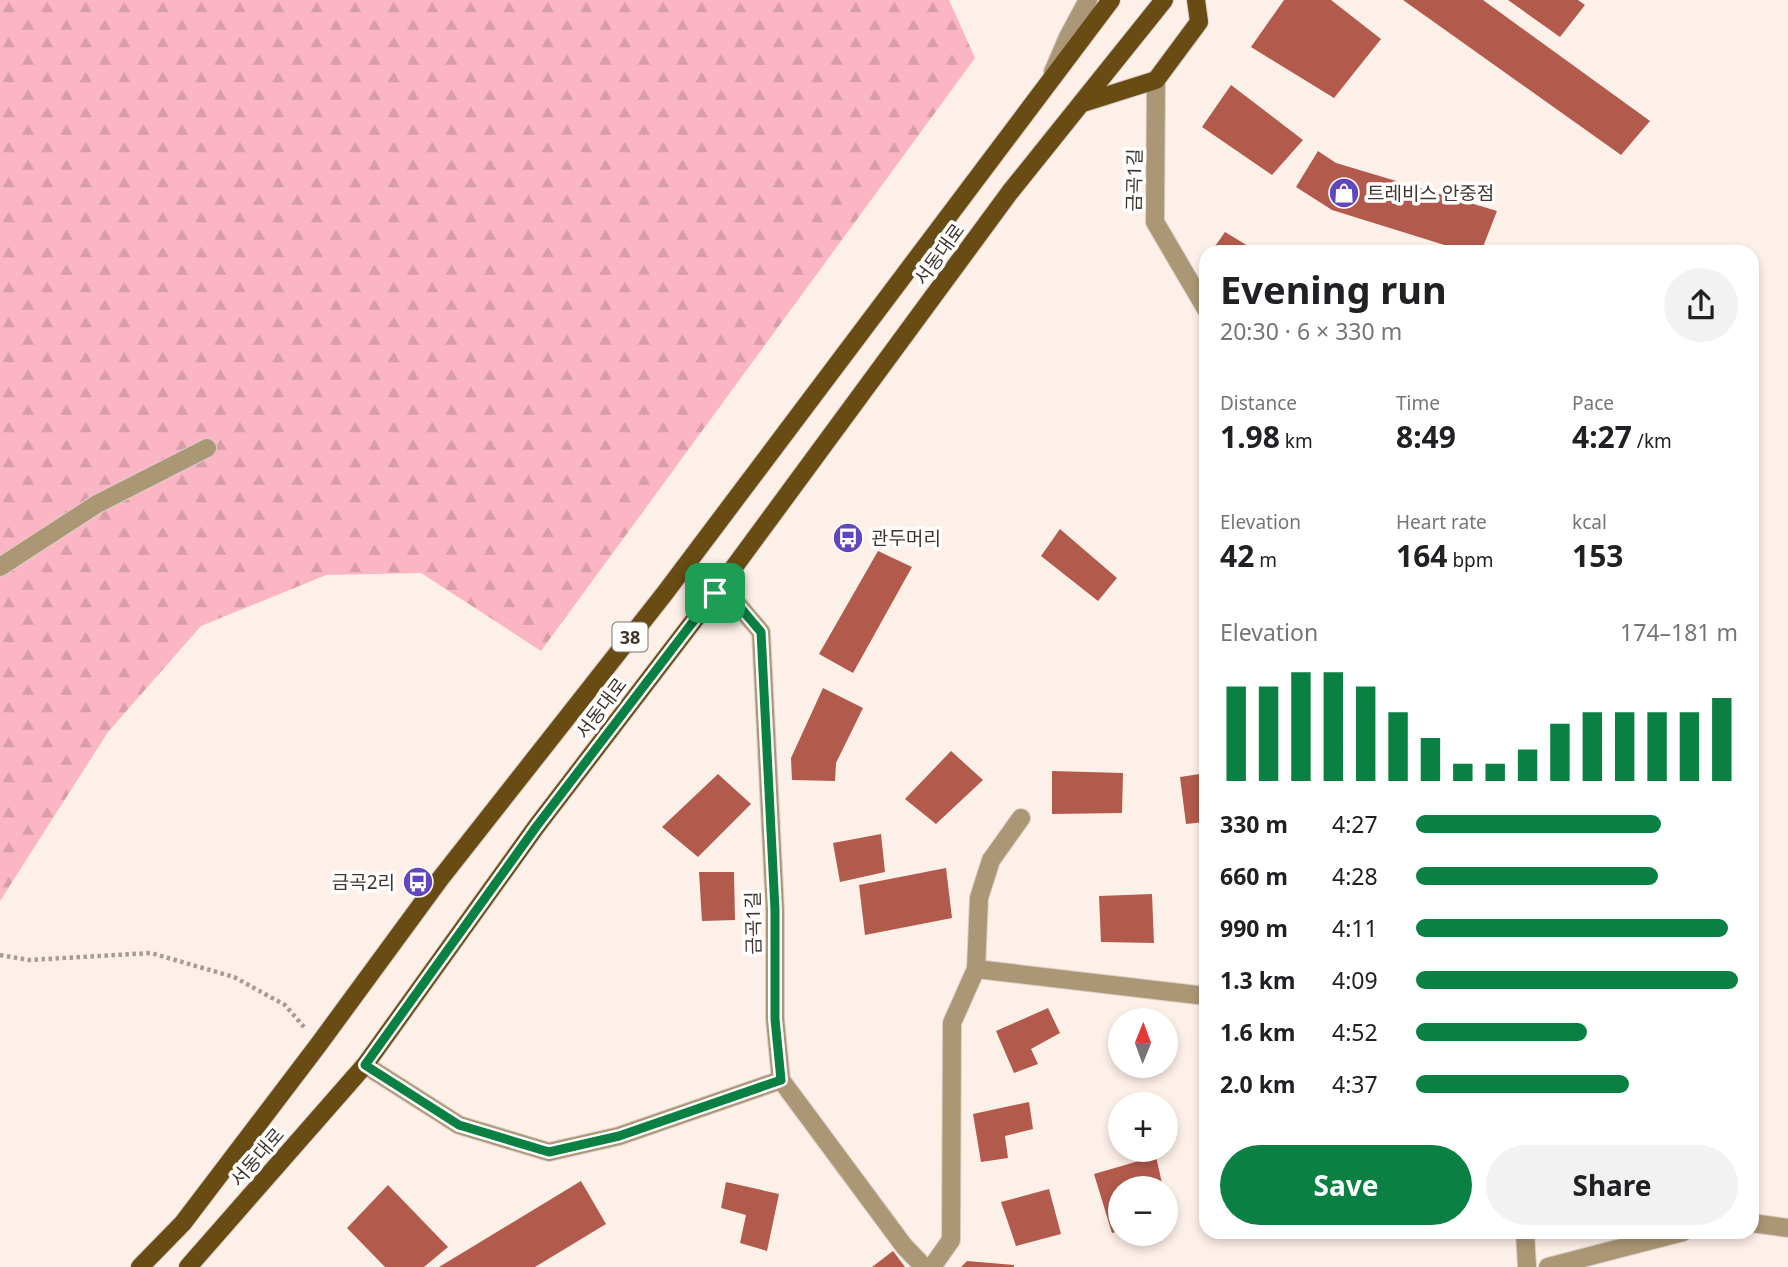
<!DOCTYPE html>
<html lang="en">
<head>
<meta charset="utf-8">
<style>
	body { margin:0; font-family:"Noto Sans","Noto Sans KR",sans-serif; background:#f2f2f2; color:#202124; height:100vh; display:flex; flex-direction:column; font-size:26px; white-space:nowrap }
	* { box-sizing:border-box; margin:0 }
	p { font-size:23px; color:#757577 }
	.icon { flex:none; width:38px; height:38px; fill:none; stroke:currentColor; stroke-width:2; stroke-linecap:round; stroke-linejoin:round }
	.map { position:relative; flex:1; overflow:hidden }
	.sheet { position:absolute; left:1199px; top:245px; width:560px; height:994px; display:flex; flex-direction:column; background:#fff; border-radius:21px; box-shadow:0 4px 10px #0003 }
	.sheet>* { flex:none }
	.needle { width:46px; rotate:1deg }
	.buttons { position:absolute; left:1108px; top:1008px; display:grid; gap:14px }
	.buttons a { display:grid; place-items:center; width:70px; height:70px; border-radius:50%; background:#fff; box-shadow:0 4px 10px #0003; font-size:35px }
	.pin { position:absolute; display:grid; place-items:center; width:60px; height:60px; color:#fff; margin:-30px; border-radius:14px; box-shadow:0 4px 10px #0006 }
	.round { display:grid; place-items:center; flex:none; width:74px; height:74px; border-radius:37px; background:#f2f2f2 }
	.headline { display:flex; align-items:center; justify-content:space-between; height:119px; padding:0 21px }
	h1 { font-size:38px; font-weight:700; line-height:52px }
	.metrics { display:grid; grid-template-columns:repeat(3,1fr); gap:10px; height:119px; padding:7px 21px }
	.metrics div { display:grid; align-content:center }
	.metrics b { font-size:30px; font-weight:700 }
	.metrics small { font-size:19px; font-weight:400 }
	.metrics p { font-size:19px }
	.chart { height:196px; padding:14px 21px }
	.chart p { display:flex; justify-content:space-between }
	.chart svg { width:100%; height:126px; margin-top:7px; stroke:#0b8043; stroke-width:6 }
	.button { display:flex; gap:14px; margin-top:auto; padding:14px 21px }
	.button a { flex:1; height:80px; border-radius:42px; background:#0b8043; color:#fff; font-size:28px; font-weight:700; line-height:80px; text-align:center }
	.button a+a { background:#f2f2f2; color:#202124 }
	ul { padding:0 21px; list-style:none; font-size:23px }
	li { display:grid; grid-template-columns:112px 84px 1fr; align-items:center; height:52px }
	li i { height:18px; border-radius:9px; background:#0b8043 }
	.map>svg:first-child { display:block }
</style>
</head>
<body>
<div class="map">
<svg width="1788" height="1267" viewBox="0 0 1788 1267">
	<defs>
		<pattern id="forest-firs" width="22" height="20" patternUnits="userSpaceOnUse" patternTransform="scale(1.75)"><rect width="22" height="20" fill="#fcb5c4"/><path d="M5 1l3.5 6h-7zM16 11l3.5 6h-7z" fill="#d99ca9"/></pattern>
	</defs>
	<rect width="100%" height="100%" fill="#fdf0e8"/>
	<polygon fill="url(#forest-firs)" points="0,0 949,0 975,58 541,651 421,573 326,575 201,626 108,732 0,901"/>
	<g fill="#b25a4c">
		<polygon points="1284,0 1331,0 1381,39 1334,98 1251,47"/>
		<polygon points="1403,0 1483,0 1650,121 1621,155"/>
		<polygon points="1508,0 1578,0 1585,5 1560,37"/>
		<polygon points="1231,85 1303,140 1272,175 1202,127"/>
		<polygon points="1318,151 1336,163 1497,211 1481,252 1467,252 1332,210 1296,187"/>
		<polygon points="1225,232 1258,252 1211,252"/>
		<polygon points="1060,529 1117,578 1098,601 1041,556"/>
		<polygon points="878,551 912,567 853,673 819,654"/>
		<polygon points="823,688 863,708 836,763 835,781 792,780 791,758"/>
		<polygon points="951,751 983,780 936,824 905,799"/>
		<polygon points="1052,771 1123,773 1122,813 1052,814"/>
		<polygon points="1206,773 1206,822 1186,824 1180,777"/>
		<polygon points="718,774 751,804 698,857 662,827"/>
		<polygon points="881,834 885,872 840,882 833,843"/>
		<polygon points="946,868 952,918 865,935 859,885"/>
		<polygon points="699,872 734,872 735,920 702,921"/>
		<polygon points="1152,894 1154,943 1101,942 1099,896"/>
		<polygon points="1048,1008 1060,1033 1031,1049 1038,1064 1014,1073 996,1031"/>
		<polygon points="1029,1102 1033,1129 1005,1136 1008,1158 981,1162 973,1114"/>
		<polygon points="1156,1156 1163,1188 1120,1188 1120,1231 1112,1233 1094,1174"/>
		<polygon points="581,1181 606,1224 535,1267 439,1267"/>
		<polygon points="726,1182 779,1194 767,1251 740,1243 746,1215 721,1208"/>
		<polygon points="388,1185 448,1247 424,1267 385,1267 347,1228"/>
		<polygon points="1049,1189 1061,1234 1016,1246 1001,1202"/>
		<polygon points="893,1251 905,1267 872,1267"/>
		<polygon points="967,1261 1014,1265 1014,1267 961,1267"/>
	</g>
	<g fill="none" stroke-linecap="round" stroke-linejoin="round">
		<g stroke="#dbcec6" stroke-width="20">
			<g id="minor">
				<polyline points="1053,72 1068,37 1088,0"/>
				<polyline points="1156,80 1155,222 1206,309"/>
				<polyline points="0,567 97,504 207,448"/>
				<polyline points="683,569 715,593 739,606 761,632 775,910 775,1019 781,1080 904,1246 924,1267"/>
				<polyline points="976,969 1206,996"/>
				<polyline points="365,1065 459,1125 549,1152 619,1136 781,1080"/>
				<polyline points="1752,1223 1788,1228"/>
				<polyline points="1525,1232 1527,1267"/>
				<polyline points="932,1267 951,1240 952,1023 976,969 979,898 991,860 1021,818"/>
				<polyline points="1548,1267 1683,1232"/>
			</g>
		</g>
		<g stroke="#dbcec6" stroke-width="20">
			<g id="major">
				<polyline points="1083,103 1156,80 1199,22 1196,0"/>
				<polyline points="140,1267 183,1223 319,1044 440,879 665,593 1111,0"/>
				<polyline points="188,1267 365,1065 536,827 715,593 1010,192 1164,0"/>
			</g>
		</g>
		<polyline stroke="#a89b93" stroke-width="4.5" stroke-dasharray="3.5 3.5" stroke-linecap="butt" points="0,955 29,960 151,953 234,977 285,1005 304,1027"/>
		<use href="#minor" stroke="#ab9775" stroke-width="18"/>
		<use href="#major" stroke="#684c14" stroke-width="18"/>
	</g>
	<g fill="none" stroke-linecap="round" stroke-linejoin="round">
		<g stroke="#fff" stroke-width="14">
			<polygon id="route" points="715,593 739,606 761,632 775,910 775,1019 781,1080 619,1136 549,1152 459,1125 365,1065 536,827"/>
		</g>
		<use href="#route" stroke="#0b8043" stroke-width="9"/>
	</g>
	<defs>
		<g id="shop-disc" transform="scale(1.575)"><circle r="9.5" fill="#6246be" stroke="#fff"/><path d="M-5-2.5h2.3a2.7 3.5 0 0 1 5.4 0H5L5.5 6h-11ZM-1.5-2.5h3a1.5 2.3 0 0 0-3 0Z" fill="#fff"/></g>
		<g id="bus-disc" transform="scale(1.575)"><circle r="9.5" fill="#6246be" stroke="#fff"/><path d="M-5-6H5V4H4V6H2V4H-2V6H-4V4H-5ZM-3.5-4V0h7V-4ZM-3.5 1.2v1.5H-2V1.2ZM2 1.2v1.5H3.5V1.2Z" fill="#fff"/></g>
	</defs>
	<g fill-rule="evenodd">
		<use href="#shop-disc" x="1344" y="193"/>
		<use href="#bus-disc" x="848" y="538"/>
		<use href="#bus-disc" x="418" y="882"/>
	</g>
	<g text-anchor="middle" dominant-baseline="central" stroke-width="7" stroke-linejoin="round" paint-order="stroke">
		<rect fill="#fff" stroke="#7b726c" stroke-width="2" x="612.5" y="622.5" width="35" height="29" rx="5"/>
		<g font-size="18" font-weight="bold" fill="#42352d">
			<text x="630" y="637">38</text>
		</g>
		<g font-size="19" fill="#42352d" stroke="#fff">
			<text transform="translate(1134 180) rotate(-89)">금곡1길</text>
			<text transform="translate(939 254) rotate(-54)">서동대로</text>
			<text transform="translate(601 708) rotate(-53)">서동대로</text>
			<text transform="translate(753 923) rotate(-91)">금곡1길</text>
			<text transform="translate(257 1157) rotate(-49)">서동대로</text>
		</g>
		<g font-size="19" fill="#42352d" stroke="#fff" text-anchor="start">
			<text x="1367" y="193">트레비스 안중점</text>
			<text x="871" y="538">관두머리</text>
			<text x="395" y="882" text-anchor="end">금곡2리</text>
		</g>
	</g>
</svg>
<div class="buttons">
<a><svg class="needle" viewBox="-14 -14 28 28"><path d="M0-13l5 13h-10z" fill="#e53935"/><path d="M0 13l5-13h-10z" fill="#757577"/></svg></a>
<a>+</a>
<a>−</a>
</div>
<div class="pin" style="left:715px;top:593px;background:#1e9e55"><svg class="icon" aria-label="arrive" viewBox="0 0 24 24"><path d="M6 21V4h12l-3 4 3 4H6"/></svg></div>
<section class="sheet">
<div class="headline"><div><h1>Evening run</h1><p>20:30 · 6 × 330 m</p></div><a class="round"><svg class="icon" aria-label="share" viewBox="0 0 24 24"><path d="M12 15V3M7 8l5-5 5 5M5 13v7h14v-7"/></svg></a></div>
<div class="metrics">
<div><p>Distance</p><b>1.98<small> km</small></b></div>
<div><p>Time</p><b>8:49</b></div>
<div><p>Pace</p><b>4:27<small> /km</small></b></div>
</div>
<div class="metrics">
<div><p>Elevation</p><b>42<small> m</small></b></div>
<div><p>Heart rate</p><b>164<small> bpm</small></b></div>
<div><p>kcal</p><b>153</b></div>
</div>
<div class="chart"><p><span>Elevation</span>174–181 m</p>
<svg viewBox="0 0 160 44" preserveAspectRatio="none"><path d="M5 44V11M15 44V11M25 44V6M35 44V6M45 44V11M55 44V20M65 44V29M75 44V38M85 44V38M95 44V33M105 44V24M115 44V20M125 44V20M135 44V20M145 44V20M155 44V15"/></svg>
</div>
<ul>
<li><b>330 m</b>4:27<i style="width:76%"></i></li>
<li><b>660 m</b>4:28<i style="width:75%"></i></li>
<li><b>990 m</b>4:11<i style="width:97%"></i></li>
<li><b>1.3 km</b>4:09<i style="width:100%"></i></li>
<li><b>1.6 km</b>4:52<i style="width:53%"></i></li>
<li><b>2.0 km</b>4:37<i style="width:66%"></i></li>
</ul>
<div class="button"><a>Save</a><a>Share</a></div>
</section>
</div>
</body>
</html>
